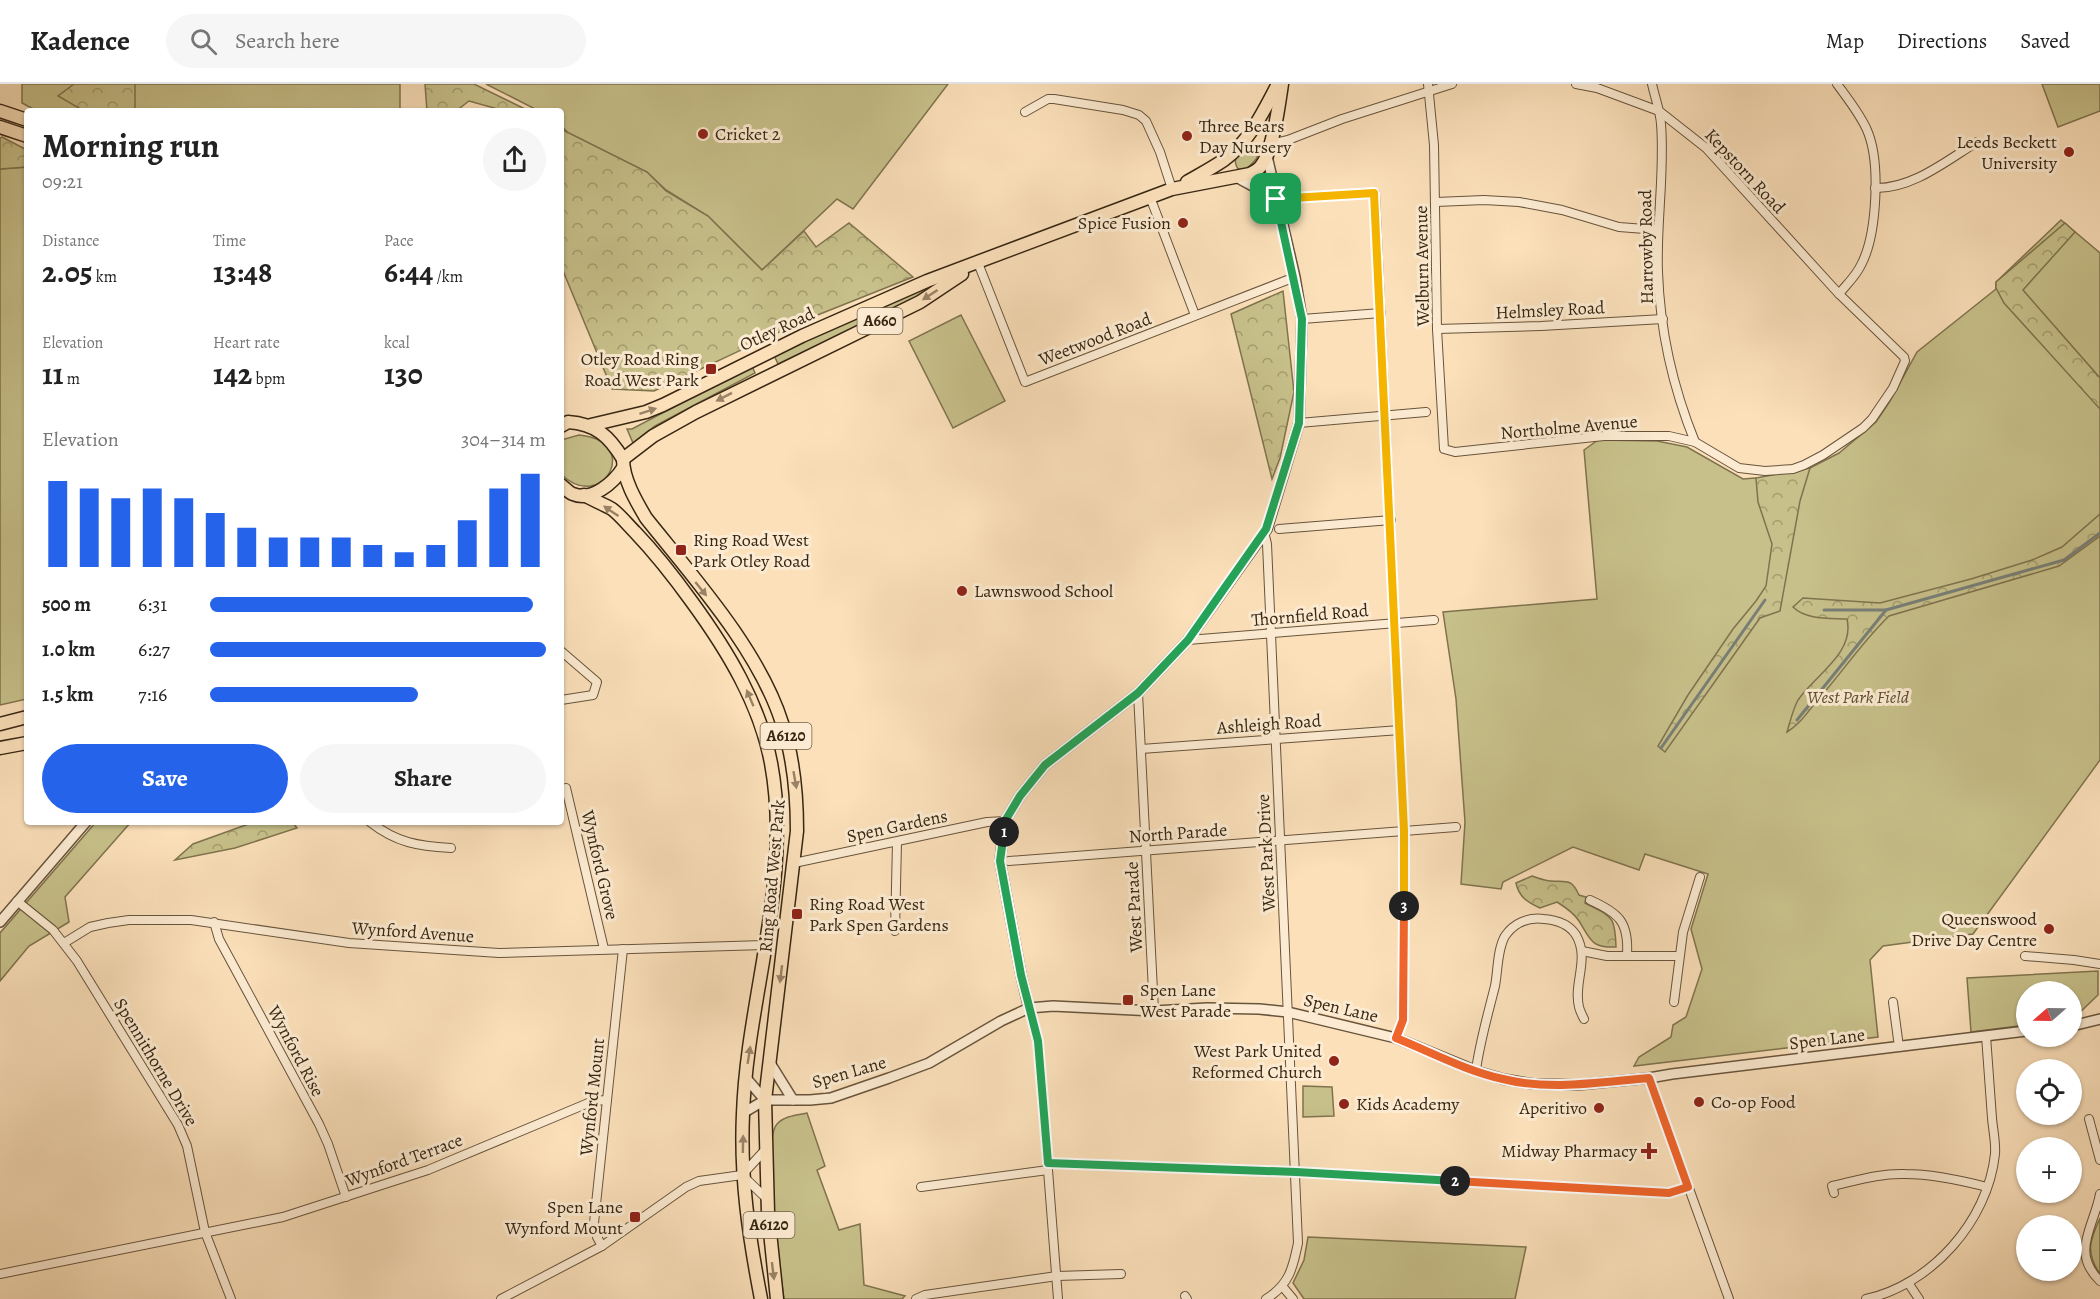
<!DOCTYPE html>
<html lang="en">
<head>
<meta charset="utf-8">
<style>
	body { margin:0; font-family:Alegreya,serif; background:#f6f6f6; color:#222; height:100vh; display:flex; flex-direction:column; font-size:22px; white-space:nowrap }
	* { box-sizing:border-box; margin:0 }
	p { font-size:20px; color:#767676 }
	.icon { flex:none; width:33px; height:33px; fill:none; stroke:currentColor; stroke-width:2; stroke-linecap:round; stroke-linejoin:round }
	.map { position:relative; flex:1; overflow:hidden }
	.drawer { position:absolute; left:24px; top:24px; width:540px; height:717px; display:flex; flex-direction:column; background:#fff; border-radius:6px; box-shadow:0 2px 4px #0004 }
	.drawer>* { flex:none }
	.needle { width:39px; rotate:250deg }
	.fabs { position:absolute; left:2016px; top:897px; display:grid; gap:12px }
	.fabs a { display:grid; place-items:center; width:66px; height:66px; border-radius:50%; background:#fff; box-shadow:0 2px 4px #0004; font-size:30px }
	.pin { position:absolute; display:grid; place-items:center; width:51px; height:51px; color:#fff; margin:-26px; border-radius:12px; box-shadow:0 3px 9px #0006 }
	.km { position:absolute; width:30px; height:30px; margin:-15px; border-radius:50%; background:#222; color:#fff; font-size:16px; line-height:30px; text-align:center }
	.round { display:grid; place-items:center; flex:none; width:63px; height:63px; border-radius:32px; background:#f6f6f6 }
	.head { display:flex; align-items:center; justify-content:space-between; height:102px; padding:0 18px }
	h1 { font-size:33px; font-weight:600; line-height:45px }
	.metrics { display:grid; grid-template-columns:repeat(3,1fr); gap:9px; height:102px; padding:6px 18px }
	.metrics div { display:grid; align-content:center }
	.metrics b { font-size:30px; font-weight:600 }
	.metrics small { font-size:16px; font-weight:400 }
	.metrics p { font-size:16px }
	.chart { height:168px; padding:12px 18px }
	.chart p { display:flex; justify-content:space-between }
	.chart svg { width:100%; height:108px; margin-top:6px; stroke:#2563eb; stroke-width:6 }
	.button { display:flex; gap:12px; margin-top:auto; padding:12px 18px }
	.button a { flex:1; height:69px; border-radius:36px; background:#2563eb; color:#fff; font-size:24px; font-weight:600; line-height:69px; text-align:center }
	.button a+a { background:#f6f6f6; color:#222 }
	ul { padding:0 18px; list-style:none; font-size:20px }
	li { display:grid; grid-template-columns:96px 72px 1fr; align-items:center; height:45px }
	li i { height:15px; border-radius:8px; background:#2563eb }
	header { display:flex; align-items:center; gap:36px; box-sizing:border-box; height:84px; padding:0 30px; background:#fff; border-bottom:2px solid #e0e0e0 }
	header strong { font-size:28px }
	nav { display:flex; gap:33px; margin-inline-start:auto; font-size:21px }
	.search { width:420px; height:54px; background:#f6f6f6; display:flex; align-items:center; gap:15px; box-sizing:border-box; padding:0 21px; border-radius:33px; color:#767676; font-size:22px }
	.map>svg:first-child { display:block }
</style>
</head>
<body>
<header>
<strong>Kadence</strong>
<div class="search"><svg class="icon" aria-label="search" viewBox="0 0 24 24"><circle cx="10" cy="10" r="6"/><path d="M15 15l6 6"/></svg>Search here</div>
<nav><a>Map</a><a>Directions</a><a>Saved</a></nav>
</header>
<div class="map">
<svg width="2100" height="1215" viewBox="0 0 2100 1215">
	<defs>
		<pattern id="forest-crowns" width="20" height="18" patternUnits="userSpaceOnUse" patternTransform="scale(1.5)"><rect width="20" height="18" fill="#c7c08a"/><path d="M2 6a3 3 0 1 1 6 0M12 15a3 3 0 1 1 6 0" fill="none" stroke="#a29c6f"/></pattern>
	</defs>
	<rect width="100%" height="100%" fill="#fbe0ba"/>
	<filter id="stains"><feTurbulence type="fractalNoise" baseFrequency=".00333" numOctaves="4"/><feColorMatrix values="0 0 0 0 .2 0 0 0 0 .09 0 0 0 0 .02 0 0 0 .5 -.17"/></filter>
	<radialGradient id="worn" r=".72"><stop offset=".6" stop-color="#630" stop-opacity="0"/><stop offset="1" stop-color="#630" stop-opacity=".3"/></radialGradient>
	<g fill="#c7c08a" stroke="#7f734e" stroke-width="1.5">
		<polygon points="22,0 400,0 400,27 37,27 22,19"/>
		<polygon points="486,0 948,0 853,125 837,115 762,186 708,132 666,106 647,88 568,49 561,41 561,27 539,27"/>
		<polygon points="2042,0 2100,0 2100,27 2058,43"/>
		<path d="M1246,61H1253L1258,66L1257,74L1248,84L1238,85C1231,74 1239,69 1246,61Z"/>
		<polygon points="27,83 27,615 0,621 0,85"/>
		<polygon points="2061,136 2100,169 2100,676 1973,850 1883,862 1870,876 1878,953 1634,982 1639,973 1671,953 1673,941 1686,933 1702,885 1691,845 1708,790 1645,770 1639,786 1573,763 1503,798 1501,805 1461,800 1465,738 1456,615 1443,528 1597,515 1584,366 1598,356 1657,357 1687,363 1743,395 1792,391 1810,384 1839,369 1876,338 1890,317 1917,268 1996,205 1996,198"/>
		<polygon points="939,199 925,209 778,280 774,271 923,203"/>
		<polygon points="961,231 1005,317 953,344 909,257"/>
		<polygon points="752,282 755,289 655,342 633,359 627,345 632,345"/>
		<path d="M579,351C643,357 603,431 561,390V356Z"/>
		<polygon points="96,738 131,738 65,813 69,838 29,862 0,897 0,849"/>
		<polygon points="2098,887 2098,911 2073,935 2072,935 2072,908 2026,908 2026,941 1971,948 1967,894"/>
		<polygon points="1303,1002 1332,1003 1334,1032 1303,1033"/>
		<path d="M807,1029L825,1082L817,1086L839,1146L860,1140L864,1201L905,1212L902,1215H784C780,1186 761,1059 777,1040C784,1032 797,1031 807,1029Z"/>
		<path d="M2100,1134V1190C2085,1168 2090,1156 2100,1134Z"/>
		<polygon points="1308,1153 1526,1163 1515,1215 1304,1215 1293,1199 1304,1176"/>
	</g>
	<g fill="url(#forest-crowns)" stroke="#7f734e" stroke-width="1.5">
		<polygon points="74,0 135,0 135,27 84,27 58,12"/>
		<polygon points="425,0 474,0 529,27 505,27 469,17 456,27 427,27"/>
		<polygon points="561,45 647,88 666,107 708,132 762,186 804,147 816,163 849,139 913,193 805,236 654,307 612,305 561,182"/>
		<polygon points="2,53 27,66 27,83 0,85 0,54"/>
		<polygon points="2065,139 2075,148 2023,206 2100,294 2100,325 2004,219 1996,204 1996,198"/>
		<polygon points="1283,207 1294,308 1280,374 1272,395 1231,230"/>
		<polygon points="1810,384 1800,417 1780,527 1760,534 1665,668 1658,662 1688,611 1733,545 1756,517 1766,502 1772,460 1758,418 1756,394"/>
		<path d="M2100,430V452L2059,482L1889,532C1862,558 1841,590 1816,618C1807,629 1799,641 1787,648C1790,638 1793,625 1798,616C1815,591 1855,569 1847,535C1829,534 1806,536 1793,523L1803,514L1880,519L1971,495L2032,476L2062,463Z"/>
		<polygon points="254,738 292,738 297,744 235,764 175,776 193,760"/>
		<path d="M1532,792C1538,794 1545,797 1551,797C1567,798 1571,794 1579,811L1586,813L1585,819C1612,833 1615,831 1616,863C1591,864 1591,856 1579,837C1574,829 1565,823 1557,818L1540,824C1527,818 1519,813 1516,799Z"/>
	</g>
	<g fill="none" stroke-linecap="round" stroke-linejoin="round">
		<g stroke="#787f77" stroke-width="3">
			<polyline points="1824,526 1886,526"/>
			<polyline points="1797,636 1886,526 2064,476 2100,449"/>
			<polyline points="1661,664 1765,516"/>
		</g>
		<g stroke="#68543c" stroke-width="10">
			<g id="minor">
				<polyline points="1428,0 1434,61 1437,245 1444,365 1455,368 1604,352 1669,352 1695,358 1739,384 1765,387 1793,385 1804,381 1823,371 1863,344 1872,335 1893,304 1905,277 1904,273 1839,210 1706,64 1659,27 1597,4 1576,0"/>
				<path d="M1652,0C1655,14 1660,26 1661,40C1665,89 1656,139 1658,188C1660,246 1673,304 1695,358"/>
				<path d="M1837,0C1848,15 1860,30 1867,46C1881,78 1877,151 1861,181C1856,192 1846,201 1839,210"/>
				<polyline points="1025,28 1048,15 1054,15 1123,26 1139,31 1146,37 1160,68 1172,105"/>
				<polyline points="1270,60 1288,56 1342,35 1452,0"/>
				<path d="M1875,104C1912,105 1946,77 1977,58"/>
				<polyline points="1150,113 1195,231"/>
				<polyline points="1277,115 1375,109 1404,747 1403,936 1396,954"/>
				<polyline points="1436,118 1484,116 1519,118 1562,126 1619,143 1658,146"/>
				<polyline points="978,179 1025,298 1295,193"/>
				<polyline points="1302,235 1381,229"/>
				<polyline points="1437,245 1541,242 1663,235"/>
				<polyline points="1299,339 1426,328"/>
				<polyline points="1279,445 1391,436"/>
				<path d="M1264,448L1267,460L1298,1159C1293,1184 1289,1201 1266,1215"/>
				<polyline points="1188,556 1434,536"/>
				<polyline points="561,567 597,598 593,611 561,616"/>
				<polyline points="1138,609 1154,927"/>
				<polyline points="1141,665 1400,646"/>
				<polyline points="566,704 604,865"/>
				<path d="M370,738C397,759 418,762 451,764"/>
				<polyline points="1009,777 1456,743"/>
				<polyline points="794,779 987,738 1005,737"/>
				<path d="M1590,816C1619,829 1629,838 1627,871"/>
				<polyline points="17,817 53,846 77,877 178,1041 187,1062 205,1148 231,1215"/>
				<polyline points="214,838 219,855 319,1040 328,1060 346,1113"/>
				<polyline points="895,847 897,758"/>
				<polyline points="64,859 90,843 108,839 129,836 191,836 349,859 499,869 766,861"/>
				<polyline points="1582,867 1607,872 1679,872"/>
				<polyline points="2025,872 2074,876 2100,880"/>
				<polyline points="1674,918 1683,848 1700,793"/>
				<polyline points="1893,918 1899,963"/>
				<polyline points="1029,924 1038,957 1058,1215"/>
				<path d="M1476,986C1480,957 1488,930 1495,902C1498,887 1497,866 1505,852C1514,839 1528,833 1544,835C1556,836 1569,840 1576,851C1590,875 1573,899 1579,923C1580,927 1582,931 1584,935"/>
				<polyline points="1649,994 1729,1215"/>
				<polyline points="2089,1035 2100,1076"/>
				<polyline points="1048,1079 1296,1088 1669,1109 1688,1103"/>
				<polyline points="743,1092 767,1115"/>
				<polyline points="921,1103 1048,1086"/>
				<path d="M1834,1109L1832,1102C1855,1097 1880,1089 1905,1090C1932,1090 1960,1096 1987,1103"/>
				<path d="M2100,1110C2094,1143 2070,1168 2100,1197"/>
				<polyline points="602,1162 597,1153 594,1139 623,865"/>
				<polyline points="0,1190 283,1133 428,1086 593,1017 607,1016"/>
				<polyline points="1909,1200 1919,1215"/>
				<polyline points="1283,1203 1293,1215"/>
				<polyline points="1185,1212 1187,1215"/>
				<polyline points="501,1215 602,1162 686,1103 699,1097 742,1091 765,1066"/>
				<polyline points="916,1215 925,1211 1057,1192 1121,1190"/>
				<path d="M1866,1215C1931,1201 1988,1137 1995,1070C1996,1059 1993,1046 1992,1034C1990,1007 1988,979 1986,952"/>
			</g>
		</g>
		<g stroke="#68543c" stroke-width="12">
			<g id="tertiary">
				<polyline points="1236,93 1277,115"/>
				<polyline points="0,838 86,738"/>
				<polyline points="1029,924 1021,891 1000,777 1005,737 1020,712 1045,681 1138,609 1188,556 1267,445 1299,339 1302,235 1295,193 1267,72"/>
				<polyline points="2072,942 2100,935"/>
				<polyline points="770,979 793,1016"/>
				<polyline points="746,994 765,1016"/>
				<polyline points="743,1029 765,1016 810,1016 831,1014 889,994 929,979 1001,937 1029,924 1053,922 1154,927 1207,924 1259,925 1288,928 1396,954 1479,988 1503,995 1533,1000 1577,1001 1649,994 1672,990 2026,947"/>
			</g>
		</g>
		<g stroke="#372612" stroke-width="15">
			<g id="trunk">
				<polyline points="0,27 27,36"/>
				<polyline points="0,43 27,52"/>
				<path d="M1187,98C1199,91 1212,84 1224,76C1250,57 1263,28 1278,0"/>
				<path d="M591,341L646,328L663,321L802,252L927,197L1172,105L1250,90C1253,88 1258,86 1261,82C1273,68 1279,20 1282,0"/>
				<path d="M561,342L568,338C596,340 609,352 623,375"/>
				<path d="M623,375C623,395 636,417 646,434C693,493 759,566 782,639C794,674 797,711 797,747L765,1016L768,1129L777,1215"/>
				<polyline points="623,375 653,352 696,328 920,218 962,190"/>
				<path d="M561,401C564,403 569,409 573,410C592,418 614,398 623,384"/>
				<path d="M584,411C593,416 603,420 612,425C620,431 627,440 635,448C656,470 674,493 692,518C727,566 760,620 771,679C793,797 747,913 743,1030C740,1093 749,1153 761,1215"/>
				<polyline points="0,640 27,633"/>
				<polyline points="0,664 27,659"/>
			</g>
		</g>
		<use href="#minor" stroke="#fcebd2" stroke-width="8"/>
		<use href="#tertiary" stroke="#fcebd2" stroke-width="9"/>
		<use href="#trunk" stroke="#fbe0ba" stroke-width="12"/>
	</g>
	<defs><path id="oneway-solid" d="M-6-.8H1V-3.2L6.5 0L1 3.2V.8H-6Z" transform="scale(1.5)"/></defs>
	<g fill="#998366">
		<use href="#oneway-solid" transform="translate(930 211) rotate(147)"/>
		<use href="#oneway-solid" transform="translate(724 313) rotate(153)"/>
		<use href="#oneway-solid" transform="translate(648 327) rotate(-18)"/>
		<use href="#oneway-solid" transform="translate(611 427) rotate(-146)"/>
		<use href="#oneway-solid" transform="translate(701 505) rotate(51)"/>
		<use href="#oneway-solid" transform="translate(750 614) rotate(-113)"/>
		<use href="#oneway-solid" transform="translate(795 696) rotate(80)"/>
		<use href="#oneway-solid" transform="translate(781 890) rotate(97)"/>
		<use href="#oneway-solid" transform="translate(749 971) rotate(-81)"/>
		<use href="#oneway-solid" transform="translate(743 1060) rotate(-89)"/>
		<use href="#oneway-solid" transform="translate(773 1187) rotate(83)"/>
	</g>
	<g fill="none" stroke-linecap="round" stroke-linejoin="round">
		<g stroke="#fff" stroke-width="12">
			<polyline id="split-1" points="1004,748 1005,737 1020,712 1045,681 1138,609 1188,556 1266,445 1299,339 1302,235 1276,115"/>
		</g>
		<g stroke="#fff" stroke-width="12">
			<polyline id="split-2" points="1004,748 1000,777 1021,891 1038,957 1048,1079 1296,1088 1455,1097"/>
		</g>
		<g stroke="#fff" stroke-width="12">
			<path id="split-3" d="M1404,822L1403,936L1396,954C1431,968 1466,987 1503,995C1550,1007 1601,998 1649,994L1688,1103L1669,1109L1455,1097"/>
		</g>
		<g stroke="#fff" stroke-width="12">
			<polyline id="split-4" points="1276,115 1374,109 1404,747 1404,822"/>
		</g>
		<use href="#split-1" stroke="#22a559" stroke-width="8"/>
		<use href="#split-2" stroke="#22a559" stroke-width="8"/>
		<use href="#split-3" stroke="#f0652b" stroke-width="8"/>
		<use href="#split-4" stroke="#f5b400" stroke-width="8"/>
	</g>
	<g fill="#8f2418" stroke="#fcebd2" stroke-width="2">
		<circle cx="703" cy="50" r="6"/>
		<circle cx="1187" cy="52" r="6"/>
		<circle cx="2069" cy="68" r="6"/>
		<circle cx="1183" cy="139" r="6"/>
		<rect x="705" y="279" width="12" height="12" rx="3"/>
		<rect x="675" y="460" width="12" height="12" rx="3"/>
		<circle cx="962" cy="507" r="6"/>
		<rect x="791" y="824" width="12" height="12" rx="3"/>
		<circle cx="2049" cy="845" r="6"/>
		<rect x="1122" y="910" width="12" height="12" rx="3"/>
		<circle cx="1334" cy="977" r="6"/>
		<circle cx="1699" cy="1018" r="6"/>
		<circle cx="1344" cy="1020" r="6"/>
		<circle cx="1599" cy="1024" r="6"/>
		<path d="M1646 1058h6v6h6v6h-6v6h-6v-6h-6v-6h6z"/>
		<rect x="629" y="1127" width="12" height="12" rx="3"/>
	</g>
	<g text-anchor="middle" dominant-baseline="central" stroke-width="6" stroke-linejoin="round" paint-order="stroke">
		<g fill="#fcebd2" stroke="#72614c" stroke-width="1.5">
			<rect x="857.5" y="224" width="45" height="26" rx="4.5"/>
			<rect x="760.5" y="639" width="51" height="26" rx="4.5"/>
			<rect x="743.5" y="1128" width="51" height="26" rx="4.5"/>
		</g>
		<g font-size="16" font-weight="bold" fill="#372612">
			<text x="880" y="237">A660</text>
			<text x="786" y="652">A6120</text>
			<text x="769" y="1141">A6120</text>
		</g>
		<g font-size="18" fill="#372612" stroke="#fcebd2" text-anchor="start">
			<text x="1199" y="42">Three Bears<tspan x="1199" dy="21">Day Nursery</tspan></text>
			<text x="715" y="50">Cricket 2</text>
			<text x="2057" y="58" text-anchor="end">Leeds Beckett<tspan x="2057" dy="21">University</tspan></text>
			<text x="1171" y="139" text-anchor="end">Spice Fusion</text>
			<text x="699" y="275" text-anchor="end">Otley Road Ring<tspan x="699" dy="21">Road West Park</tspan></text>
			<text x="693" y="456">Ring Road West<tspan x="693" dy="21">Park Otley Road</tspan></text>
			<text x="974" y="507">Lawnswood School</text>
			<text x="809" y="820">Ring Road West<tspan x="809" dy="21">Park Spen Gardens</tspan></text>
			<text x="2037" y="835" text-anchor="end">Queenswood<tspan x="2037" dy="21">Drive Day Centre</tspan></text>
			<text x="1140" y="906">Spen Lane<tspan x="1140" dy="21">West Parade</tspan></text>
			<text x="1322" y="967" text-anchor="end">West Park United<tspan x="1322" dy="21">Reformed Church</tspan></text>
			<text x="1711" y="1018">Co-op Food</text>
			<text x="1356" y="1020">Kids Academy</text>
			<text x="1587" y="1024" text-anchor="end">Aperitivo</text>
			<text x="1637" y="1067" text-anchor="end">Midway Pharmacy</text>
			<text x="623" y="1123" text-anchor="end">Spen Lane<tspan x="623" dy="21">Wynford Mount</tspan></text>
		</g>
		<g font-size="18" fill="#372612" stroke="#fcebd2">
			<text transform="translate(1745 87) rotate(47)">Kepstorn Road</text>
			<text transform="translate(1646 163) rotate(-91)">Harrowby Road</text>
			<text transform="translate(1422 182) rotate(-91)">Welburn Avenue</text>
			<text transform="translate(1550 226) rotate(-3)">Helmsley Road</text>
			<text transform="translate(777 245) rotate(-25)">Otley Road</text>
			<text transform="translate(1095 255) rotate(-21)">Weetwood Road</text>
			<text transform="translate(1569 343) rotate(-5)">Northolme Avenue</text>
			<text transform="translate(1310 531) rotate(-5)">Thornfield Road</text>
			<text transform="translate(1269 640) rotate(-4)">Ashleigh Road</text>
			<text transform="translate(897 742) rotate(-12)">Spen Gardens</text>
			<text transform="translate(1178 749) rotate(-4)">North Parade</text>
			<text transform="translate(1266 769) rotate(-93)">West Park Drive</text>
			<text transform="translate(600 781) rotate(77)">Wynford Grove</text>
			<text transform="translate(772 792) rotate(-85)">Ring Road West Park</text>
			<text transform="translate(1134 823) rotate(-93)">West Parade</text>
			<text transform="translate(413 848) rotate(4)">Wynford Avenue</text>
			<text transform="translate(1341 924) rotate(13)">Spen Lane</text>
			<text transform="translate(1827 955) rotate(-7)">Spen Lane</text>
			<text transform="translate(296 967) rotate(62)">Wynford Rise</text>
			<text transform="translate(156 978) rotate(59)">Spennithorne Drive</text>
			<text transform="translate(849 988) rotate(-16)">Spen Lane</text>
			<text transform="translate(592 1013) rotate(-84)">Wynford Mount</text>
			<text transform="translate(404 1076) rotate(-20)">Wynford Terrace</text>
		</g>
		<g font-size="18" font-style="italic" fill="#5b4c30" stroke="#fcebd2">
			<text x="1858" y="613">West Park Field</text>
		</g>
	</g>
	<rect width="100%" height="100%" filter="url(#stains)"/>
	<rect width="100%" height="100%" fill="url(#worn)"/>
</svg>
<div class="fabs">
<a><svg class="needle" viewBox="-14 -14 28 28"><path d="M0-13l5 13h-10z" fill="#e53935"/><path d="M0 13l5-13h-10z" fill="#767676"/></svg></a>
<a><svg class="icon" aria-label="locate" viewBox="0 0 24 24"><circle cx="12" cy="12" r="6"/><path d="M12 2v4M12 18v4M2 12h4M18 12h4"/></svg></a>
<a>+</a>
<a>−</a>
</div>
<div class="pin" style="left:1276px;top:115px;background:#1e9e55"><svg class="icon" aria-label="arrive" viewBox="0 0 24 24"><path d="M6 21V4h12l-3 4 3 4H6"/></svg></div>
<b class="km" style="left:1004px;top:748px">1</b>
<b class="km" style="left:1455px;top:1097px">2</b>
<b class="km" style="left:1404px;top:822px">3</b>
<section class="drawer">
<div class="head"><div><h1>Morning run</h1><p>09:21</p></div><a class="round"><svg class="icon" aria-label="share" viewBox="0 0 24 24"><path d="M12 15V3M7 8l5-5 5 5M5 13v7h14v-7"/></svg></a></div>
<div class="metrics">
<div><p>Distance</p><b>2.05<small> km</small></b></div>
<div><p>Time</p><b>13:48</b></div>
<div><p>Pace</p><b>6:44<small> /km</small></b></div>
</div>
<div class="metrics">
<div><p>Elevation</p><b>11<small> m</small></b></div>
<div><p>Heart rate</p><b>142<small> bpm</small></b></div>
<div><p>kcal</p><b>130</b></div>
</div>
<div class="chart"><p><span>Elevation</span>304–314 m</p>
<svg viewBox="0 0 160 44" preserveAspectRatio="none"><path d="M5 44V9M15 44V12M25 44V16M35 44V12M45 44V16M55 44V22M65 44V28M75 44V32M85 44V32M95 44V32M105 44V35M115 44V38M125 44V35M135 44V25M145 44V12M155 44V6"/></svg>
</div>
<ul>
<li><b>500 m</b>6:31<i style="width:96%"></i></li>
<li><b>1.0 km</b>6:27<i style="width:100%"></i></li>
<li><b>1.5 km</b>7:16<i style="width:62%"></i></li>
</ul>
<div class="button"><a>Save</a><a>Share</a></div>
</section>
</div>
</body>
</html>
